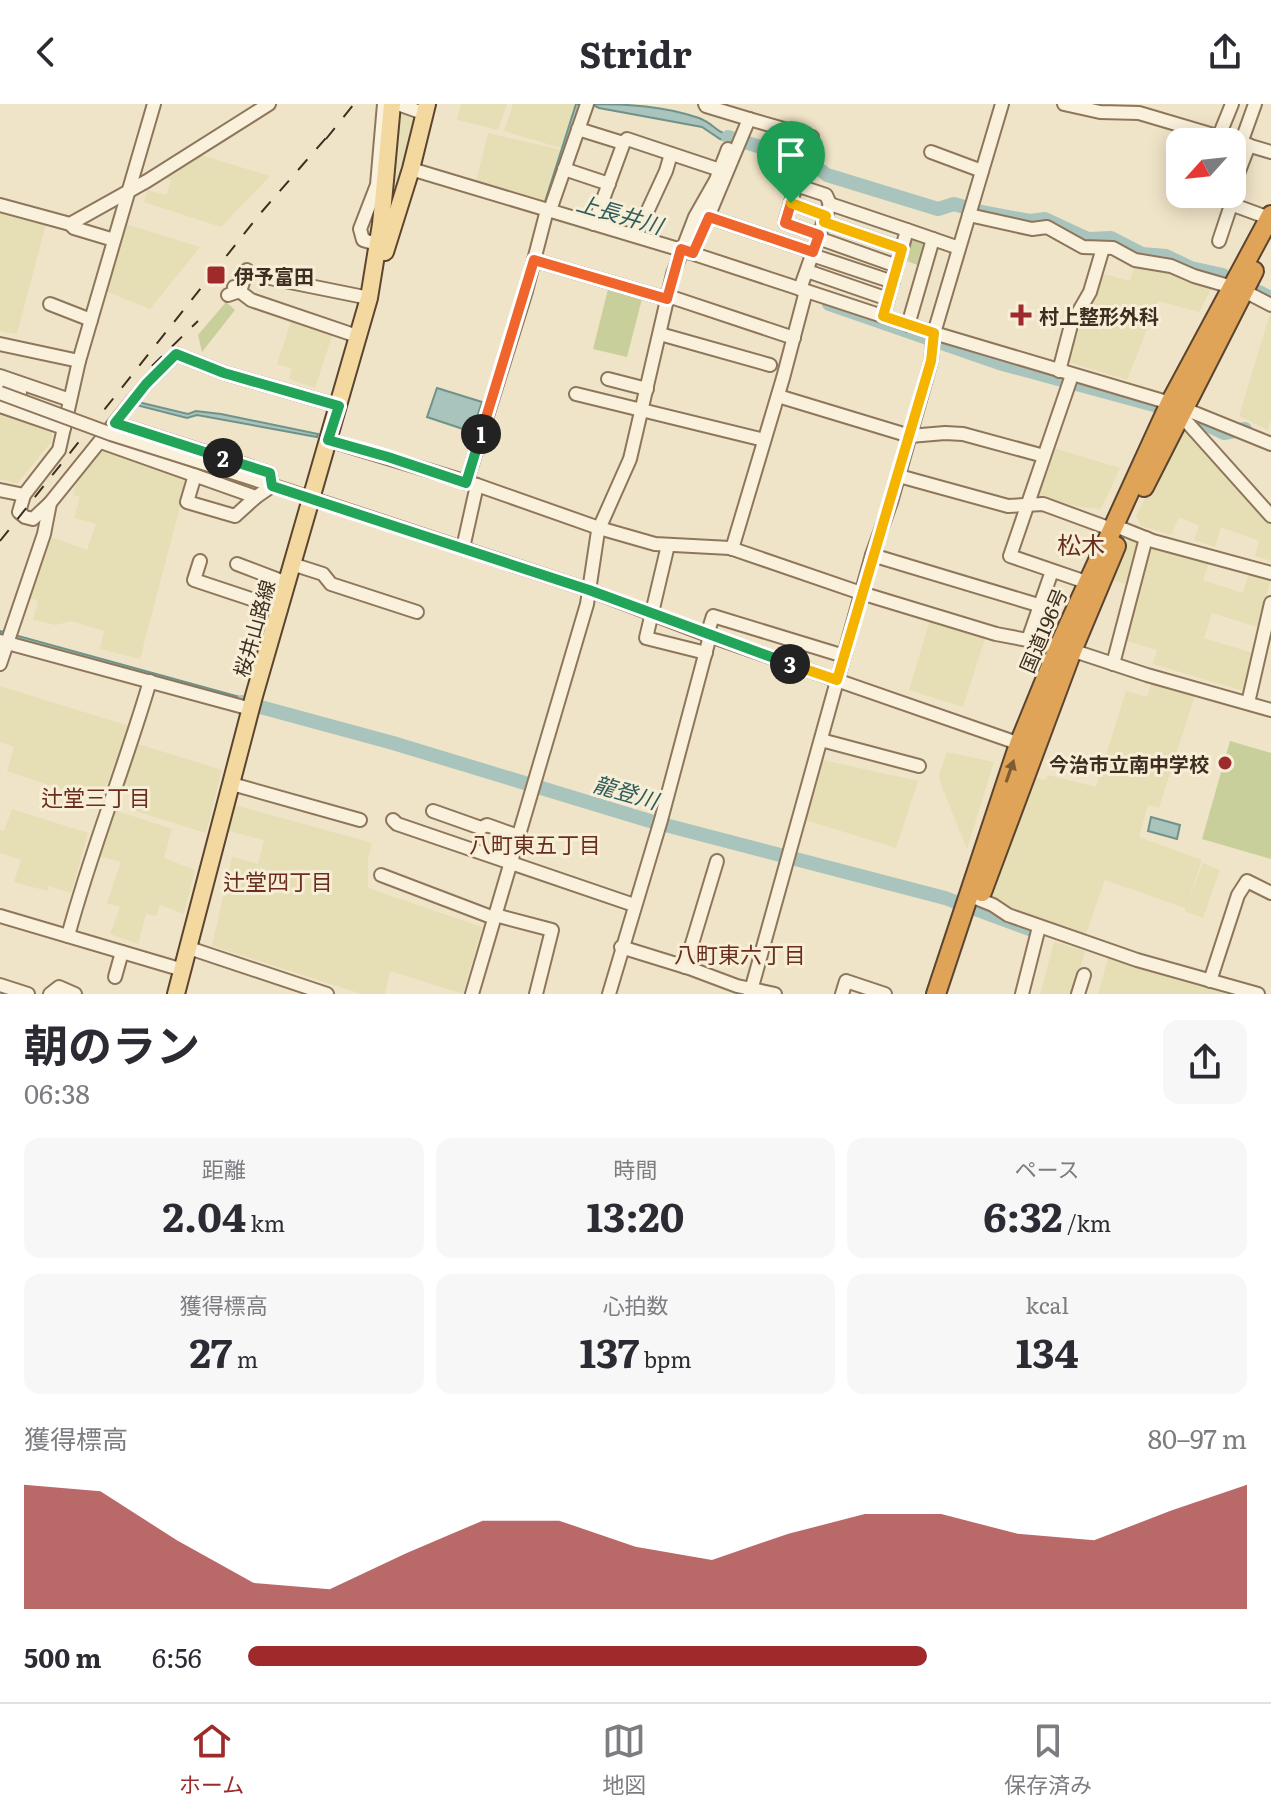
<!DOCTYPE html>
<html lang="ja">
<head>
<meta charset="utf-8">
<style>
	body { margin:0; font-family:Literata,"Noto Sans JP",serif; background:#f7f7f7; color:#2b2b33; height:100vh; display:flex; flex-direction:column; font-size:30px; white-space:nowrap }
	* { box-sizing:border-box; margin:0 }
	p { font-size:26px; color:#7c7c81 }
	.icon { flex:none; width:44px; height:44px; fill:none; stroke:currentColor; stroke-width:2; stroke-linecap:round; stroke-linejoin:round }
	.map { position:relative; height:890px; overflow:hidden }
	.drawer { display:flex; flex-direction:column; background:#fff; flex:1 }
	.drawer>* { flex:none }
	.needle { width:52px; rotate:243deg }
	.controls { position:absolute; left:1166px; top:24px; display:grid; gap:16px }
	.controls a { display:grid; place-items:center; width:80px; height:80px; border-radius:16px; background:#fff; box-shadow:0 4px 20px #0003; font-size:40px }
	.pin { position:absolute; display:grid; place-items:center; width:68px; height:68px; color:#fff; margin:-82px -34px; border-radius:50% 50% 50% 0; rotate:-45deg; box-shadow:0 0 8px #0007 }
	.pin .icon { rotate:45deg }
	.km { position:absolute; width:40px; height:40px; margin:-20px; border-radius:50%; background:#222; color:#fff; font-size:22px; line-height:40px; text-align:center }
	.round { display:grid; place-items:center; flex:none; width:84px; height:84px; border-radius:16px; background:#f7f7f7 }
	.headline { display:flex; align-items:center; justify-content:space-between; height:136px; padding:0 24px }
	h1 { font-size:44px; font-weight:700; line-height:60px }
	.metrics { display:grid; grid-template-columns:repeat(3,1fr); gap:12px; height:136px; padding:8px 24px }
	.metrics div { display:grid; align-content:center; border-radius:16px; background:#f7f7f7; text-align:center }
	.metrics b { font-size:40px; font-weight:700 }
	.metrics small { font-size:22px; font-weight:400 }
	.metrics p { font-size:22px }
	.chart { height:224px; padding:16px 24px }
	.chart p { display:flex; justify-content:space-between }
	.chart svg { width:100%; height:144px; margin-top:8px; fill:#9e2a2b; opacity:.7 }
	ul { padding:0 24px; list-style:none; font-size:26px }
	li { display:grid; grid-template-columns:128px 96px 1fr; align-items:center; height:60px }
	li i { height:20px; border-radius:10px; background:#9e2a2b }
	header { display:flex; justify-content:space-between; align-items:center; height:104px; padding:0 24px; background:#fff; font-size:36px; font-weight:700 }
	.tabs { display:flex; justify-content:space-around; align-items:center; height:112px; border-top:2px solid #e1e1e2; background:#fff; font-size:22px; color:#7c7c81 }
	.tabs a { display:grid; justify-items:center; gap:4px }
	.tabs .active { color:#9e2a2b }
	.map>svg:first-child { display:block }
</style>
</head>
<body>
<header><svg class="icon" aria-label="back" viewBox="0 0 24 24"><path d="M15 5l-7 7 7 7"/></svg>Stridr<svg class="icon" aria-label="share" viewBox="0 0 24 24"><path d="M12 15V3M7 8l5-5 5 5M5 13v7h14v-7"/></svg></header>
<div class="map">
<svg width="1271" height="890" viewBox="0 0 1271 890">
	<rect width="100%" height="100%" fill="#f0e4c8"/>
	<g fill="#e6deb5">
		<polygon points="461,0 507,0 498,26 457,16"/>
		<polygon points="513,0 575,0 561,44 504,27"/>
		<polygon points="395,4 420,13 388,124"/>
		<polygon points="488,29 562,46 544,101 479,82 476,77"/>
		<polygon points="194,49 270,72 221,123 144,98 147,86 166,91 171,76 158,72"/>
		<polygon points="0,104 47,116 17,230 0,227"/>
		<polygon points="122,119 200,143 150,205 103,186"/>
		<polygon points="1135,159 1169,166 1213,182 1199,208 1158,197 1127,276 1065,257 1075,222 1100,169 1130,177"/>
		<polygon points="1271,206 1271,314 1268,326 1239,312"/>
		<polygon points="293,212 334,226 315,284 289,275 292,265 277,260"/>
		<polygon points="0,305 53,323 51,338 17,380 0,375"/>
		<polygon points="1183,319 1271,421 1271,457 1255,452 1259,437 1221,423 1215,443 1194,436 1199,422 1179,413 1171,431 1141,422 1136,412"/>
		<polygon points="101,341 188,372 140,555 100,545 104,527 71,517 56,521 33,516 38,497 25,492 48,432 87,446 96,420 74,414 80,393 73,391 80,367"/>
		<polygon points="1050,343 1120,364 1101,405 1079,403 1034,391"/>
		<polygon points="1139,433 1125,480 1110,475 1125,441 1130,434"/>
		<polygon points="1149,436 1210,456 1203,476 1243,489 1250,465 1271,475 1257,523 1212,509 1204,534 1256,550 1246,584 1243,587 1153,560 1157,546 1120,535"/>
		<polygon points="931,512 987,528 963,603 909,586"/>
		<polygon points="1153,574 1196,588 1159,704 1148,701 1139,733 1202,756 1187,800 1203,759 1220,766 1203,814 1185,807 1185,804 1105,776 1086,830 1006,801 989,790 1033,673 1046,676 1048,671 1096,683 1126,587 1147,593"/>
		<polygon points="0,582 129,622 100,698 7,667 14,643 0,638"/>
		<polygon points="135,639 222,666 206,729 135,707 143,689 122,679"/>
		<polygon points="947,648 994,658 967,745 940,678 939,671"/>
		<polygon points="818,655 918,677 896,744 802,715"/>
		<polygon points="231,700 372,739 368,755 368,784 482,823 463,890 390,867 385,890 362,890 212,842 232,753 258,760 264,736 224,726"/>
		<polygon points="12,705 88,729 71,789 49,782 47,787 14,778 21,756 0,749 0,726 4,727"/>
		<polygon points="111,705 172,725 164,754 195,766 184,810 160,801 156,812 146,810 138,840 110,830 120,803 107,799 121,758 94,751"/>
		<polygon points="1054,838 1085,847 1073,890 1040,890"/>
		<polygon points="1108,854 1230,890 1098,890"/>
	</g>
	<g fill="#c9cf9b">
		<polygon points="912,129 929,135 923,163 904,156"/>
		<polygon points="609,181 643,191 627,253 593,245"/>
		<polygon points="226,198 235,206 202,248 198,231"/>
		<polygon points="1230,637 1271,649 1271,755 1202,735"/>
	</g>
	<g fill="#a9c4bc" stroke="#6f938a" stroke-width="2">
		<polygon points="576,0 583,0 550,100 544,101"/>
		<path d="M591,0C628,0 664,2 699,14C716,20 717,33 739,31L738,39L720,35L702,23L599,4Z"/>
		<polygon points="437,284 482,298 472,328 427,313"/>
		<polygon points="138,298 188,310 196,307 221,310 318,330 317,333 197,311 187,314 136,301"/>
		<polygon points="0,527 247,595 246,602 0,533"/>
		<polygon points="1151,713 1180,721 1177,735 1148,727"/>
	</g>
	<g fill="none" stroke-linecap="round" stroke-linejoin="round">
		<g stroke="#a9c4bc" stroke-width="14">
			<polyline points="728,33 777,48 796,48 807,52 815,62 827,71 938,105 954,100 981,108 1030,117 1045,115 1088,135 1111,134 1142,150 1166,152 1191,164 1223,171"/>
			<polyline points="1259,188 1271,194"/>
			<polyline points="829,200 999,259 1154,301"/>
			<polyline points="1194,315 1224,329 1245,325"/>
			<polyline points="242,598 393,639 650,717 945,794 1032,826"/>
		</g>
		<g stroke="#8d765c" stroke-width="16">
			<g id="minor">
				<polyline points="154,0 79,257 59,346 24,391 19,408 25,413 33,415 50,399 146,280 176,250 224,269 339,302"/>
				<polyline points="398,0 426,10"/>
				<polyline points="1064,0 1100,8 1139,9 1271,48"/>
				<polyline points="749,15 812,33"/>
				<polyline points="578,25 623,39 627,35 720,66"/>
				<polyline points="1219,32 1232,0"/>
				<polyline points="1241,39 1255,0"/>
				<polyline points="931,48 982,67"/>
				<polyline points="411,65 688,148 934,229 1170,299 1271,340"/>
				<polyline points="564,65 609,80"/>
				<polyline points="1232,85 1249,41"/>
				<polyline points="1230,90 1228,99 1269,114"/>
				<polyline points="791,99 826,112"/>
				<polyline points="0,101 70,120 147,77 269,0"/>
				<polyline points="550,106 587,0"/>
				<polyline points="969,111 1032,125 1047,123 1083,143 1113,144 1135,156 1171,162 1194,172 1232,183"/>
				<polyline points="709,113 813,148"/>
				<polyline points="824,118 902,145"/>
				<polyline points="70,120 74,124 114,136"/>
				<polyline points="594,120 624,38"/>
				<polyline points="907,126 959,144"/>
				<polyline points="819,131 785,119 796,81 826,91 830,100"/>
				<polyline points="636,132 666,67 671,50"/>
				<polyline points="818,134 897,162"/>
				<polyline points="1219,137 1231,101"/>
				<polyline points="377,140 363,136 360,125 377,81 384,0"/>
				<polyline points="693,149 749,15 706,2 705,0"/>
				<polyline points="812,151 893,178"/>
				<polyline points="534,156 667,195"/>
				<polyline points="807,167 888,195"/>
				<polyline points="270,174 369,194"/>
				<polyline points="234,183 251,196 357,232"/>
				<polyline points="800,185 830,100 907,126 883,212"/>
				<polyline points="1244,187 1271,201"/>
				<polyline points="228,191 240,187 247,166"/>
				<polyline points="668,192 794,234"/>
				<polyline points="50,200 91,216"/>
				<polyline points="908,221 933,135"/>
				<polyline points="660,230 770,261"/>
				<polyline points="0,240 79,257"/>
				<polyline points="1059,267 1071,221 1090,188 1103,144"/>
				<polyline points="1072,271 1010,452 1086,478"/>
				<polyline points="0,272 70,296"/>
				<polyline points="608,275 647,285"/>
				<polyline points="0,281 20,288"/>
				<polyline points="576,290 764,336"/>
				<polyline points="778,292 910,332 945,329 963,330 1044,352"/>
				<polyline points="0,302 64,324"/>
				<polyline points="1177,307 1271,412"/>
				<polyline points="328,336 477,381 599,424 655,440 730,444 861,489 996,530 1059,542 1147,571 1271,606"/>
				<polyline points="101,338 256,393 272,382 270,369 115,319"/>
				<polyline points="195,371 187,398 235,412 256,393"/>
				<polyline points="899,372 1008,402 1043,400 1111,425"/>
				<polyline points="247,373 589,486 710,532 1023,641"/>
				<polyline points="466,379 526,187 547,106"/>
				<polyline points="0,386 24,391"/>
				<polyline points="1123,425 1153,437 1271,469"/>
				<polyline points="668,441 646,534 706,549"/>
				<polyline points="463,444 477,381"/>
				<polyline points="732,445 783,274 806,187"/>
				<polyline points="872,451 1038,501"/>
				<polyline points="200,457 194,476 281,505"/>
				<polyline points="237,460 287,479"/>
				<polyline points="292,460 323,470 331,480 417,508"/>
				<polyline points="707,531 713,512 844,552"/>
				<polyline points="1028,536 1052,467"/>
				<polyline points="0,537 251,605"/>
				<polyline points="0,560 44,430 50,399"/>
				<polyline points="1113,560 1146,434"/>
				<polyline points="1248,599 1271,499"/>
				<polyline points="821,636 919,662"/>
				<polyline points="232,680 360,716"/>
				<polyline points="433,707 481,724 487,721 518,732"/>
				<polyline points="393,716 397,720 634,801"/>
				<polyline points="381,771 494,814"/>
				<polyline points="968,791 993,801 1008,811 1137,856 1258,890"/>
				<polyline points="495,811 552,826 536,890"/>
				<polyline points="0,812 183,866"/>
				<path d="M68,832C91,746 125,663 150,577"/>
				<polyline points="621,843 689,864 737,882 775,890"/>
				<polyline points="189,844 327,890"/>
				<polyline points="685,863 717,757"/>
				<polyline points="115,873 122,848"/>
				<polyline points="1210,877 1238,791 1247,777 1271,789"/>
				<polyline points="0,881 28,890"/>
				<polyline points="50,890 59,883 75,890"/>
				<polyline points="472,890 587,500 598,427 630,355 673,170 695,113 716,76 728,45"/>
				<polyline points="609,890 661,716 710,532"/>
				<polyline points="750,890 872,451 891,398 931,257 934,229 1002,0"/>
				<polyline points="842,890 846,877 885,890"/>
				<polyline points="1022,890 1039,823"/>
				<polyline points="1078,890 1084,871"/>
			</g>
		</g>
		<g stroke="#5b4430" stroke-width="20">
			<g id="major">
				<polyline points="385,148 411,65 427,0"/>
				<polyline points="176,890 254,592 369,194 381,120 392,0"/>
			</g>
		</g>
		<g stroke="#5b4430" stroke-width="22">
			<g id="highway">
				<polyline points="1144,383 1254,167"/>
				<polyline points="982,788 1072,547 1116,442"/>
				<polyline points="936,890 1019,640 1059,542 1170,299 1271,111"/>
			</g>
		</g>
		<use href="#minor" stroke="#faf1dc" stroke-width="12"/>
		<use href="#major" stroke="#f3d9a0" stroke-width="16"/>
		<use href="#highway" stroke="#e0a458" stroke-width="18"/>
		<g stroke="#3d2e20" stroke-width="2" stroke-dasharray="14 14" stroke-linecap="butt">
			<polyline points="326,35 354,0"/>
			<polyline points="152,262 198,217"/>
			<polyline points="0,437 259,111 332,27"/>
		</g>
		<g stroke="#8d765c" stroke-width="16" stroke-linecap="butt">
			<polyline id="minor-bridge" points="0,289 111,330 247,373"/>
		</g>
		<use href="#minor-bridge" stroke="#faf1dc" stroke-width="12"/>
	</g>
	<defs><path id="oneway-solid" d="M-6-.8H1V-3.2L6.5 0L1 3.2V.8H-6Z" transform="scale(2)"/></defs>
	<use fill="#7e5d36" href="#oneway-solid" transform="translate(1010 667) rotate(-71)"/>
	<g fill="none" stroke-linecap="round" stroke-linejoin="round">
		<g stroke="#fff" stroke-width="16">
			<polyline id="split-1" points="481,330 534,156 667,195 681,145 693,149 709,113 813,148 819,131 785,119 791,99"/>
		</g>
		<g stroke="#fff" stroke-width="16">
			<polyline id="split-2" points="223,354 115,319 146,280 176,250 224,269 339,302 328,336 388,353 466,379 481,330"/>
		</g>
		<g stroke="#fff" stroke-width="16">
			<polyline id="split-3" points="223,354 270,369 272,382 589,486 790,560"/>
		</g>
		<g stroke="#fff" stroke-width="16">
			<polyline id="split-4" points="790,560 837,576 931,257 934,229 883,212 902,145 824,118 826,112 791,99"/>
		</g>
		<use href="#split-1" stroke="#f0652b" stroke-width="10"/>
		<use href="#split-2" stroke="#22a559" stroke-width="10"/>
		<use href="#split-3" stroke="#22a559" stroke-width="10"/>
		<use href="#split-4" stroke="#f5b400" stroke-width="10"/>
	</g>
	<g fill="#9e2a2b" stroke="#f7eed8" stroke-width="3">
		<rect x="206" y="161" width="20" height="20" rx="4"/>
		<path d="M1017 199h8v8h8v8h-8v8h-8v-8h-8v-8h8z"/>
		<circle cx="1225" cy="659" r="8"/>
	</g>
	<g text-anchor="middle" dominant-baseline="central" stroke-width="6" stroke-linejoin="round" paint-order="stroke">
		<g font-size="20" font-weight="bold" fill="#3d2e20" stroke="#f7eed8" text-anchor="start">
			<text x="234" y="171">伊予富田</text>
			<text x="1039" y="211">村上整形外科</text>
			<text x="1209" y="659" text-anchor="end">今治市立南中学校</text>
		</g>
		<g font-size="20" fill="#3d2e20" stroke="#f7eed8">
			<text transform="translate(253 524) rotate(-74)">桜井山路線</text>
			<text transform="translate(1042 526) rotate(-67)">国道196号</text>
		</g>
		<g font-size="22" font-style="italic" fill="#2f5d5a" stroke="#f7eed8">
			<text transform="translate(620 109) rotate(16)">上長井川</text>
			<text transform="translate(626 687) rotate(16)">龍登川</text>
		</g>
		<g font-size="22" fill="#6b2e1e" stroke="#f7eed8">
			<text x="96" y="692">辻堂三丁目</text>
			<text x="535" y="739">八町東五丁目</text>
			<text x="278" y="776">辻堂四丁目</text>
			<text x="740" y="849">八町東六丁目</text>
		</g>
		<g font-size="24" fill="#6b2e1e" stroke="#f7eed8">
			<text x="1081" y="439">松木</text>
		</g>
	</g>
</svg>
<div class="controls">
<a><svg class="needle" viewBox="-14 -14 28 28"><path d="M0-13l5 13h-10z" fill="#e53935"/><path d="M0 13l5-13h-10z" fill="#7c7c81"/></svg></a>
</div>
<div class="pin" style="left:791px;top:99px;background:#1e9e55"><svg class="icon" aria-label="arrive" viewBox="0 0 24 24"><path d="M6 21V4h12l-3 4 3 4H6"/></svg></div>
<b class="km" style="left:481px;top:330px">1</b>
<b class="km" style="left:223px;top:354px">2</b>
<b class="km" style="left:790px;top:560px">3</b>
</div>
<section class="drawer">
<div class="headline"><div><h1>朝のラン</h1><p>06:38</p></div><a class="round"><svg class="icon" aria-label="share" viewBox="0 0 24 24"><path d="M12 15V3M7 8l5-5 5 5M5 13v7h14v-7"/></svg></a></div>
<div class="metrics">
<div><p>距離</p><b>2.04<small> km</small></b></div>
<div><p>時間</p><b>13:20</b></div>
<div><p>ペース</p><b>6:32<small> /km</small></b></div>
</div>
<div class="metrics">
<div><p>獲得標高</p><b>27<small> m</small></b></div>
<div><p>心拍数</p><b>137<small> bpm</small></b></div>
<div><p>kcal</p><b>134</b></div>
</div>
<div class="chart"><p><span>獲得標高</span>80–97 m</p>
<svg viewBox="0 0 160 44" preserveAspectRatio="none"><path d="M0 44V6L10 8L20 23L30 36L40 38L50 27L60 17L70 17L80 25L90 29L100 21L110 15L120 15L130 21L140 23L150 14L160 6V44z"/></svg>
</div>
<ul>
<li><b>500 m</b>6:56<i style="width:68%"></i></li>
</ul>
</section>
<nav class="tabs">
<a class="active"><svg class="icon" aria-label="home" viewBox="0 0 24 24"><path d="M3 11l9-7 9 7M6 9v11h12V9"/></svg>ホーム</a>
<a><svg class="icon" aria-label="map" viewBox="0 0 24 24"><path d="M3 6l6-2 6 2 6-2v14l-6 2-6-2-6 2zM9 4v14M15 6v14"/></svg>地図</a>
<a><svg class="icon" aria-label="saved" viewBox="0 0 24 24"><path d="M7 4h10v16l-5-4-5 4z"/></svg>保存済み</a>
</nav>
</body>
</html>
